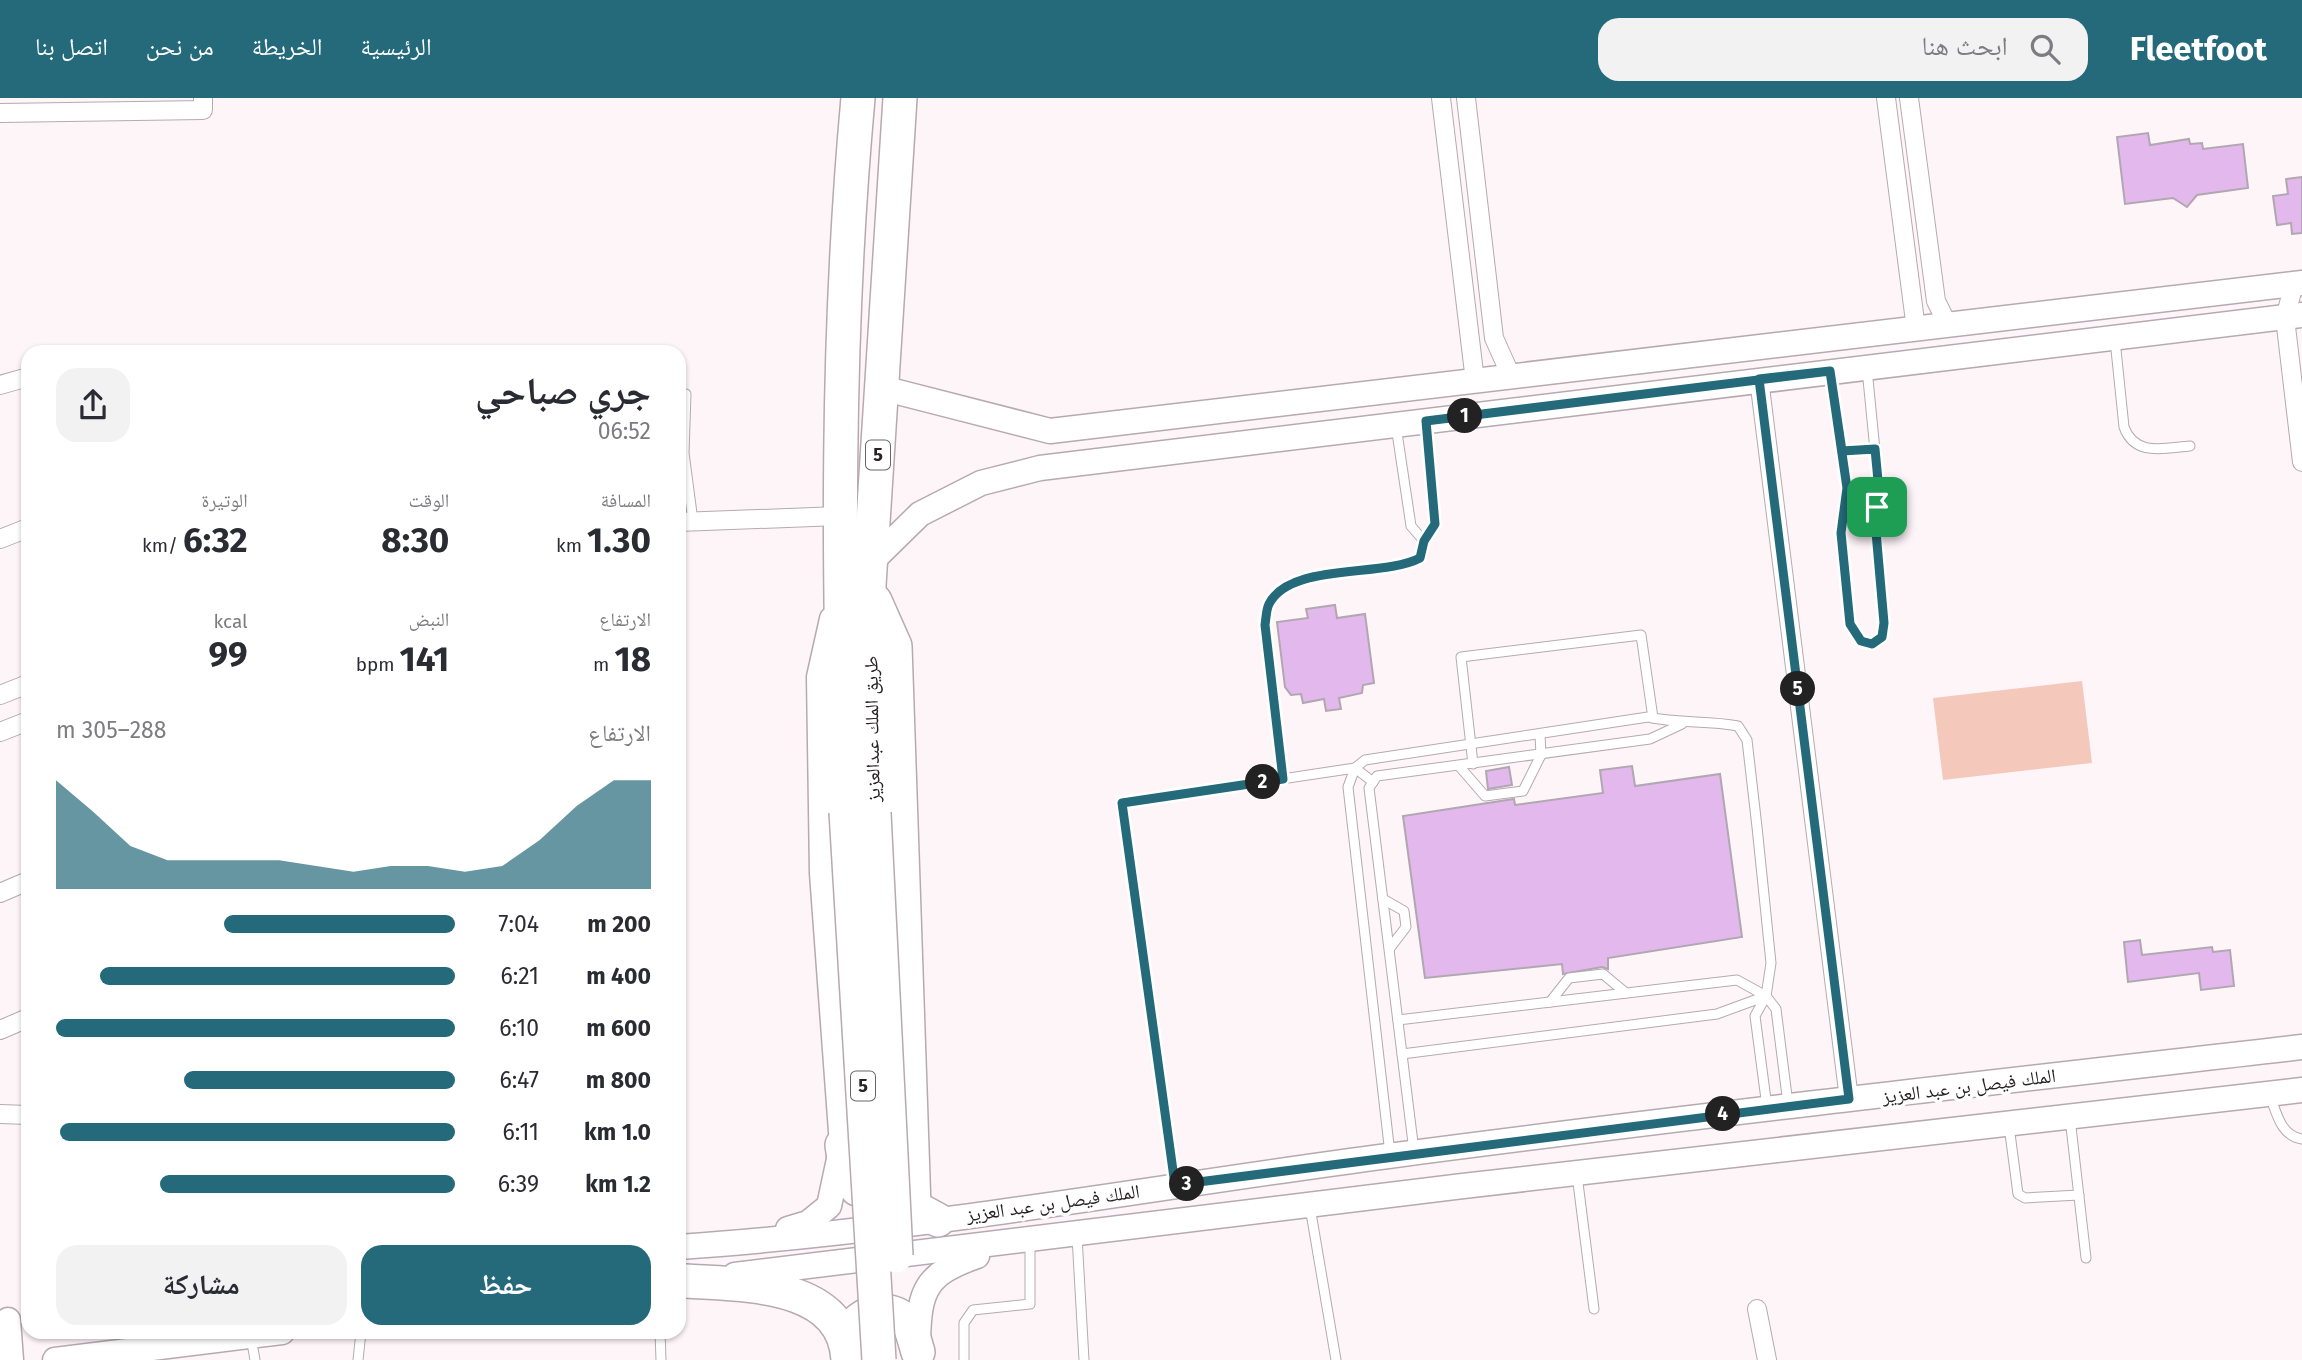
<!DOCTYPE html>
<html lang="ar">
<head>
<meta charset="utf-8">
<style>
	body { margin:0; font-family:"Fira Sans","Noto Naskh Arabic",sans-serif; background:#f2f2f3; color:#2b2b33; direction:rtl; height:100vh; display:flex; flex-direction:column; font-size:26px; white-space:nowrap }
	* { box-sizing:border-box; margin:0 }
	p { font-size:23px; color:#7c7c81 }
	.icon { flex:none; width:38px; height:38px; fill:none; stroke:currentColor; stroke-width:2; stroke-linecap:round; stroke-linejoin:round }
	.map { position:relative; flex:1; overflow:hidden; direction:ltr }
	.side { position:absolute; left:21px; top:247px; width:665px; height:994px; display:flex; flex-direction:column; background:#fff; border-radius:21px; box-shadow:0 2px 5px #0004; direction:rtl }
	.side>* { flex:none }
	.pin { position:absolute; display:grid; place-items:center; width:60px; height:60px; color:#fff; margin:-30px; border-radius:14px; box-shadow:0 4px 10px #0006 }
	.km { position:absolute; width:35px; height:35px; margin:-18px; border-radius:50%; background:#222; color:#fff; font-size:19px; line-height:35px; text-align:center }
	.round { display:grid; place-items:center; flex:none; width:74px; height:74px; border-radius:21px; background:#f2f2f3 }
	.overview { display:flex; align-items:center; justify-content:space-between; height:119px; padding:0 35px }
	h1 { font-size:38px; font-weight:700; line-height:52px }
	.metrics { display:grid; grid-template-columns:repeat(3,1fr); gap:10px; height:119px; padding:7px 35px }
	.metrics div { display:grid; align-content:center }
	.metrics b { font-size:35px; font-weight:700 }
	.metrics small { font-size:19px; font-weight:400 }
	.metrics p { font-size:19px }
	.chart { height:196px; padding:14px 35px }
	.chart p { display:flex; justify-content:space-between }
	.chart svg { width:100%; height:126px; margin-top:7px; fill:#256a7a; opacity:.7 }
	.primary-button { display:flex; gap:14px; margin-top:auto; padding:14px 35px }
	.primary-button a { flex:1; height:80px; border-radius:21px; background:#256a7a; color:#fff; font-size:28px; font-weight:700; line-height:80px; text-align:center }
	.primary-button a+a { background:#f2f2f3; color:#2b2b33 }
	ul { padding:0 35px; list-style:none; font-size:23px }
	li { display:grid; grid-template-columns:112px 84px 1fr; align-items:center; height:52px }
	li i { height:18px; border-radius:9px; background:#256a7a }
	header { display:flex; align-items:center; gap:42px; box-sizing:border-box; height:98px; padding:0 35px; background:#256a7a; color:#fff }
	header strong { font-size:33px }
	nav { display:flex; gap:38px; margin-inline-start:auto; font-size:24px }
	.search { width:490px; height:63px; background:#f2f2f3; display:flex; align-items:center; gap:18px; box-sizing:border-box; padding:0 24px; border-radius:21px; color:#7c7c81; font-size:26px }
	.map>svg:first-child { display:block }
</style>
</head>
<body>
<header>
<strong>Fleetfoot</strong>
<div class="search"><svg class="icon" aria-label="search" viewBox="0 0 24 24"><circle cx="10" cy="10" r="6"/><path d="M15 15l6 6"/></svg>ابحث هنا</div>
<nav><a>الرئيسية</a><a>الخريطة</a><a>من نحن</a><a>اتصل بنا</a></nav>
</header>
<div class="map">
<svg width="2302" height="1262" viewBox="0 0 2302 1262">
	<rect width="100%" height="100%" fill="#fef5f9"/>
	<polygon fill="#f4c8bb" points="2082,583 2092,665 1943,682 1933,600"/>
	<g fill="#e3b8ed" stroke="#b0a7b1" stroke-width="2">
		<polygon points="2148,35 2150,47 2189,41 2190,46 2202,45 2203,51 2243,46 2248,90 2197,97 2187,109 2173,100 2125,106 2117,39"/>
		<polygon points="2302,79 2302,135 2292,136 2291,125 2277,127 2273,98 2288,96 2286,81"/>
		<polygon points="1335,507 1337,520 1365,516 1374,585 1363,587 1362,595 1339,600 1341,611 1326,613 1324,601 1303,605 1301,596 1291,597 1285,589 1277,524 1308,520 1306,511"/>
		<polygon points="1632,668 1635,688 1720,676 1742,839 1608,860 1608,871 1602,869 1563,876 1562,866 1425,880 1403,718 1514,701 1515,707 1603,695 1600,672"/>
		<polygon points="1509,669 1512,687 1488,691 1486,673"/>
		<polygon points="2140,842 2142,857 2212,849 2213,854 2230,852 2234,888 2201,892 2199,875 2128,884 2124,844"/>
	</g>
	<g fill="none" stroke-linecap="round" stroke-linejoin="round">
		<g stroke="#b7a9b0" stroke-width="11">
			<g id="lane">
				<path d="M2115,242L2124,329C2135,359 2164,350 2190,348"/>
				<polyline points="1831,275 1847,390 1841,435 1850,526 1862,543 1872,546 1882,539 1884,525 1876,434 1879,393 1867,271"/>
				<polyline points="686,296 684,355 693,423"/>
				<polyline points="1396,328 1411,428 1424,443"/>
				<polyline points="1842,353 1875,350"/>
				<polyline points="1473,666 1461,559 1641,537 1653,620"/>
				<polyline points="1459,668 1485,698 1523,693 1541,657 1540,637"/>
				<path d="M1283,681L1265,527C1266,521 1266,512 1269,506C1290,464 1382,480 1420,460L1424,443L1435,426L1426,324"/>
				<polyline points="1383,801 1404,813 1406,829 1390,850"/>
				<polyline points="1550,904 1569,880 1603,876 1626,895"/>
				<polyline points="1398,922 1737,882 1766,898"/>
				<polyline points="1402,956 1717,916 1766,898"/>
				<path d="M2270,998C2277,1016 2281,1038 2302,1041"/>
				<polyline points="1767,1009 1755,918 1766,898 1776,911 1788,1006"/>
				<polyline points="2070,1020 2086,1160"/>
				<polyline points="2009,1028 2018,1096 2025,1100 2079,1097"/>
				<polyline points="1414,1053 1369,690 1377,678 1650,641 1682,626"/>
				<path d="M1390,1056L1348,689L1355,670L1365,662L1648,619C1681,626 1707,622 1738,628L1747,642L1757,729L1771,865L1766,898"/>
				<polyline points="1577,1077 1594,1211"/>
				<polyline points="1175,1086 1122,705 1355,670 1373,684"/>
				<polyline points="1310,1109 1336,1262"/>
				<polyline points="1077,1138 1084,1262"/>
				<polyline points="660,1234 661,1262"/>
				<polyline points="251,1239 255,1262"/>
				<polyline points="358,1262 361,1234"/>
				<polyline points="964,1262 964,1225 973,1212 1030,1206 1030,1143"/>
			</g>
		</g>
		<g stroke="#b7a9b0" stroke-width="20">
			<g id="street">
				<polyline points="1441,0 1475,283"/>
				<polyline points="1466,0 1494,240 1511,278"/>
				<polyline points="1886,0 1916,231"/>
				<polyline points="1909,0 1936,203 1948,227"/>
				<polyline points="0,15 203,12 203,0"/>
				<polyline points="2294,186 2285,220 2302,364"/>
				<polyline points="1759,281 1849,1001"/>
				<polyline points="0,287 28,279"/>
				<polyline points="679,424 839,418"/>
				<polyline points="0,441 28,430"/>
				<polyline points="0,597 28,586"/>
				<polyline points="0,634 28,623"/>
				<polyline points="0,795 28,783"/>
				<polyline points="0,932 28,920"/>
				<polyline points="0,1016 28,1017"/>
				<polyline points="1757,1211 1767,1262"/>
			</g>
		</g>
		<g stroke="#b7a9b0" stroke-width="27">
			<g id="secondary">
				<polyline points="882,290 1050,333 2302,185"/>
				<polyline points="871,464 920,416 981,385 1040,370 2302,217"/>
				<polyline points="788,1131 808,1125 829,1108 842,1047 822,775 819,579 832,521"/>
				<path d="M679,1149C917,1133 1152,1089 1388,1058C1692,1018 1997,984 2302,949"/>
				<polyline points="735,1177 1463,1088 2302,992"/>
				<polyline points="8,1222 11,1262"/>
				<path d="M918,1244C919,1191 926,1176 977,1158"/>
				<polyline points="55,1262 282,1234"/>
			</g>
		</g>
		<g stroke="#b7a9b0" stroke-width="36">
			<g id="highway">
				<polyline points="875,503 895,548 914,1109 938,1122"/>
				<path d="M846,714C838,474 836,240 858,0"/>
				<polyline points="874,715 869,487 900,0"/>
				<polyline points="842,1047 846,1075 857,1091 881,1095 891,1088"/>
				<path d="M686,1183C743,1187 844,1184 848,1262"/>
				<path d="M853,1229C864,1212 891,1207 906,1223C912,1229 915,1245 918,1254"/>
			</g>
		</g>
		<use href="#lane" stroke="#fff" stroke-width="9"/>
		<use href="#street" stroke="#fff" stroke-width="18"/>
		<use href="#secondary" stroke="#fff" stroke-width="24"/>
		<use href="#highway" stroke="#fff" stroke-width="33"/>
		<g stroke="#b7a9b0" stroke-width="36" stroke-linecap="butt">
			<g id="highway-bridge">
				<polyline points="846,714 879,1262"/>
				<polyline points="874,715 896,1158"/>
			</g>
		</g>
		<use href="#highway-bridge" stroke="#fff" stroke-width="33"/>
	</g>
	<g fill="none" stroke-linecap="round" stroke-linejoin="round">
		<g stroke="#fff" stroke-width="14">
			<path id="route" d="M1877,409L1879,393L1875,351L1842,353L1830,273L1426,323L1435,426L1424,443L1420,460C1382,480 1290,464 1269,506C1266,512 1266,521 1265,527L1283,681L1122,705L1175,1087L1849,1001L1759,281L1830,273L1847,390L1841,435L1850,526L1861,543L1872,546L1882,539L1884,525L1876,434L1877,409"/>
		</g>
		<use href="#route" stroke="#256a7a" stroke-width="9"/>
	</g>
	<g text-anchor="middle" dominant-baseline="central" stroke-width="7" stroke-linejoin="round" paint-order="stroke">
		<g fill="#fff" stroke="#686466" stroke-width="2">
			<rect x="866" y="342.5" width="24" height="29" rx="5"/>
			<rect x="851" y="973.5" width="24" height="29" rx="5"/>
		</g>
		<g font-size="18" font-weight="bold" fill="#272225">
			<text x="878" y="357">5</text>
			<text x="863" y="988">5</text>
		</g>
		<g font-size="19" fill="#272225" stroke="#fff">
			<text transform="translate(872 631) rotate(-91)">طريق الملك عبدالعزيز</text>
			<text transform="translate(1969 988) rotate(-7)">الملك فيصل بن عبد العزيز</text>
			<text transform="translate(1053 1105) rotate(-8)">الملك فيصل بن عبد العزيز</text>
		</g>
	</g>
</svg>
<div class="pin" style="left:1877px;top:409px;background:#1e9e55"><svg class="icon" aria-label="arrive" viewBox="0 0 24 24"><path d="M6 21V4h12l-3 4 3 4H6"/></svg></div>
<b class="km" style="left:1465px;top:318px">1</b>
<b class="km" style="left:1263px;top:684px">2</b>
<b class="km" style="left:1187px;top:1086px">3</b>
<b class="km" style="left:1723px;top:1016px">4</b>
<b class="km" style="left:1798px;top:591px">5</b>
<section class="side">
<div class="overview"><div><h1>جري صباحي</h1><p>06:52</p></div><a class="round"><svg class="icon" aria-label="share" viewBox="0 0 24 24"><path d="M12 15V3M7 8l5-5 5 5M5 13v7h14v-7"/></svg></a></div>
<div class="metrics">
<div><p>المسافة</p><b>1.30<small> km</small></b></div>
<div><p>الوقت</p><b>8:30</b></div>
<div><p>الوتيرة</p><b>6:32<small> /km</small></b></div>
</div>
<div class="metrics">
<div><p>الارتفاع</p><b>18<small> m</small></b></div>
<div><p>النبض</p><b>141<small> bpm</small></b></div>
<div><p>kcal</p><b>99</b></div>
</div>
<div class="chart"><p><span>الارتفاع</span>288–305 m</p>
<svg viewBox="0 0 160 44" preserveAspectRatio="none"><path d="M0 44V6L10 17L20 29L30 34L40 34L50 34L60 34L70 36L80 38L90 36L100 36L110 38L120 36L130 27L140 15L150 6L160 6V44z"/></svg>
</div>
<ul>
<li><b>200 m</b>7:04<i style="width:58%"></i></li>
<li><b>400 m</b>6:21<i style="width:89%"></i></li>
<li><b>600 m</b>6:10<i style="width:100%"></i></li>
<li><b>800 m</b>6:47<i style="width:68%"></i></li>
<li><b>1.0 km</b>6:11<i style="width:99%"></i></li>
<li><b>1.2 km</b>6:39<i style="width:74%"></i></li>
</ul>
<div class="primary-button"><a>حفظ</a><a>مشاركة</a></div>
</section>
</div>
</body>
</html>
